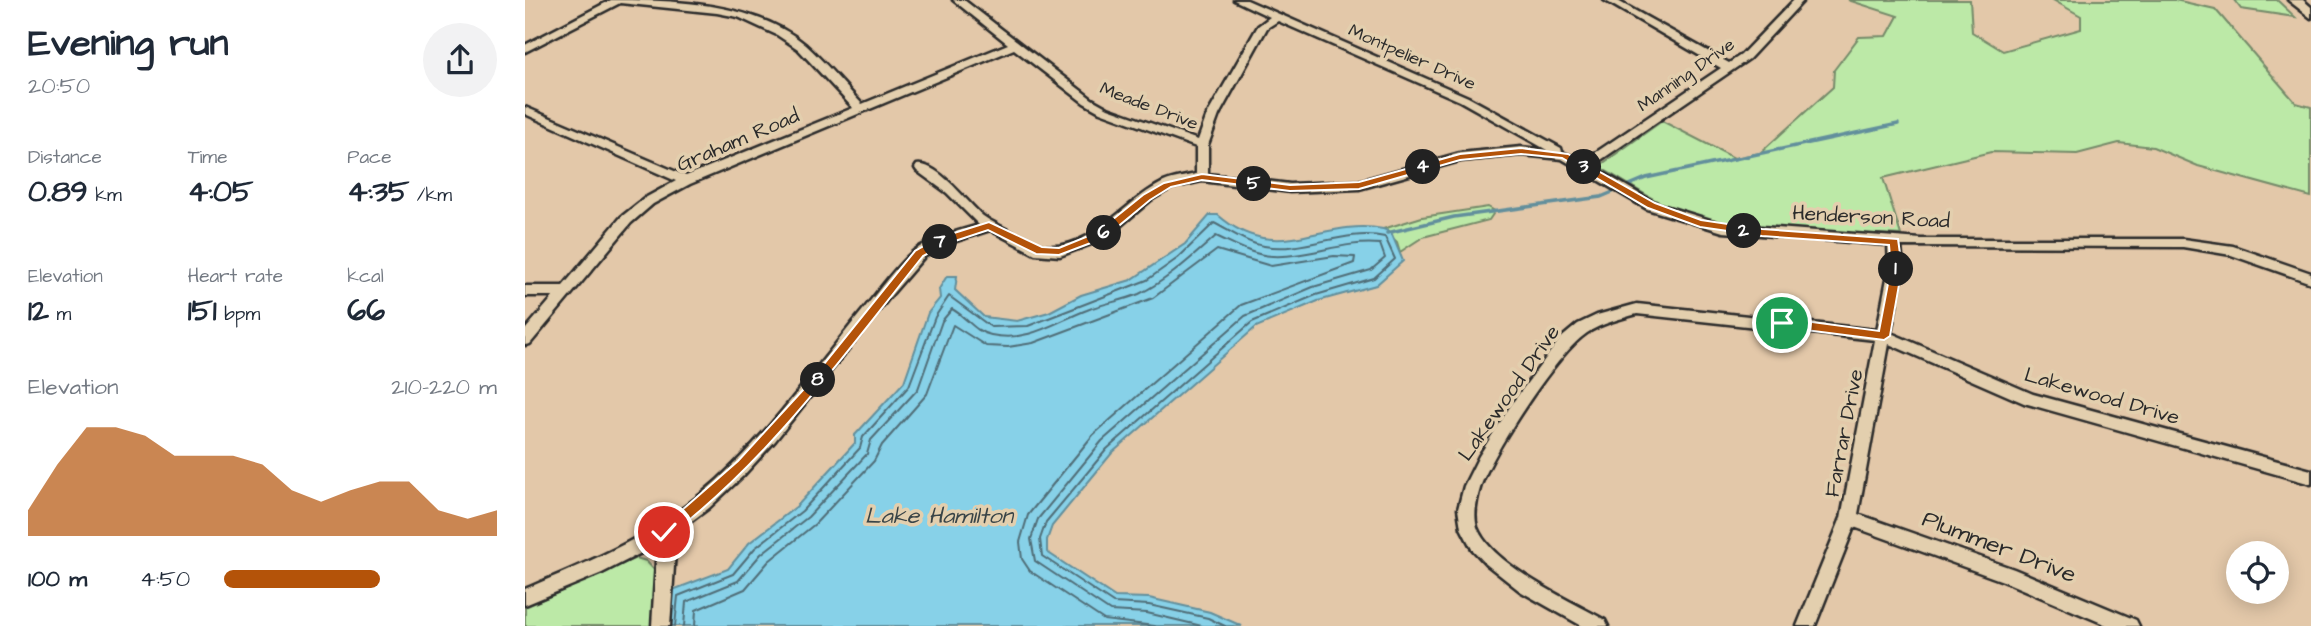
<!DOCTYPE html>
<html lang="en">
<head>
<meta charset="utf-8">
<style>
	body { margin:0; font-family:"Architects Daughter",sans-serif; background:#f2f2f3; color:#1f2937; height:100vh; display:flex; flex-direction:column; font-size:26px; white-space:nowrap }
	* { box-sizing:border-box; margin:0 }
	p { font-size:23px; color:#747a83 }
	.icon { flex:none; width:38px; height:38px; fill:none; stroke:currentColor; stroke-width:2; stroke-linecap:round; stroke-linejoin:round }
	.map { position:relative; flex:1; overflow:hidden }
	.side { display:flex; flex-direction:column; background:#fff; width:525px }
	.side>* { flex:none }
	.fabs { position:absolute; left:1701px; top:541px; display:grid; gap:14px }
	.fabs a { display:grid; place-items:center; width:63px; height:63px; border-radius:50%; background:#fff; box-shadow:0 4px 18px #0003; font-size:35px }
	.pin { position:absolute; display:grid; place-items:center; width:60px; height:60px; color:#fff; margin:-30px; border:4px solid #fff; border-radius:50%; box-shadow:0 2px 7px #0007 }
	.km { position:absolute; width:35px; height:35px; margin:-18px; border-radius:50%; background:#222; color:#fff; font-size:19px; line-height:35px; text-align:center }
	.round { display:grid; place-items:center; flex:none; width:74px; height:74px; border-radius:37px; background:#f2f2f3 }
	.headline { display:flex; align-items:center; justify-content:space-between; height:119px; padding:0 28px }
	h1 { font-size:38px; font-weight:700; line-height:52px }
	.metrics { display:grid; grid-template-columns:repeat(3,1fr); gap:10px; height:119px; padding:7px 28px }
	.metrics div { display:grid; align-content:center }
	.metrics b { font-size:30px; font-weight:700 }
	.metrics small { font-size:19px; font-weight:400 }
	.metrics p { font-size:19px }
	.chart { height:196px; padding:14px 28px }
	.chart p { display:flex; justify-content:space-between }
	.chart svg { width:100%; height:126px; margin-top:7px; fill:#b45309; opacity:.7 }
	ul { padding:0 28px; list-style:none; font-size:23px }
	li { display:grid; grid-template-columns:112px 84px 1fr; align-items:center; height:52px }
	li i { height:18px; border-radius:9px; background:#b45309 }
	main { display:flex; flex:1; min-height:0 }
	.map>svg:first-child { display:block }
</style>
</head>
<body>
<main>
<section class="side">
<div class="headline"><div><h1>Evening run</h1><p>20:50</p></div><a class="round"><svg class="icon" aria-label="share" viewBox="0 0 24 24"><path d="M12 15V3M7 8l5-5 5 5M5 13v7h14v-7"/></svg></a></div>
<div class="metrics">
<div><p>Distance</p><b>0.89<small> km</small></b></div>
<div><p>Time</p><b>4:05</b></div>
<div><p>Pace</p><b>4:35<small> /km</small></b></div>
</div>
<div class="metrics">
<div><p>Elevation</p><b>12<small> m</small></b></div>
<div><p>Heart rate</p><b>151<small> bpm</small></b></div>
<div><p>kcal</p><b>66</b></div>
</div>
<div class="chart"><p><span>Elevation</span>210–220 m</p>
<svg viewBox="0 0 160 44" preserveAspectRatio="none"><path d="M0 44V35L10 19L20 6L30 6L40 9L50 16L60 16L70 16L80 19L90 28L100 32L110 28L120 25L130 25L140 35L150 38L160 35V44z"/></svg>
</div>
<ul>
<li><b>100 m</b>4:50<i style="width:57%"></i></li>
</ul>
</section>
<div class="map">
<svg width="1786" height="626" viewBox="0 0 1786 626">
	<rect width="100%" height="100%" fill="#e3c8a9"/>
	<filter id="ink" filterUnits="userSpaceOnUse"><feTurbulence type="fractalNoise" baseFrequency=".0143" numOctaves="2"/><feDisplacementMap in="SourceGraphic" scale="14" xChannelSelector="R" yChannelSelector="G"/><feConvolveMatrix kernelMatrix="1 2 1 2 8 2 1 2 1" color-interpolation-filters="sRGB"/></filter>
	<g filter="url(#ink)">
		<g fill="#bce9a7" stroke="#748a69" stroke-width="2">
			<path d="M1323,0H1445L1447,32L1478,51L1556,29V16L1528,0H1650L1690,9L1771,103L1786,107V197L1673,166L1628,147L1594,143L1552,154L1466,152L1358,178L1376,235C1304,231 1221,237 1153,211C1126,200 1103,184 1078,169L1077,164L1137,121L1209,158L1235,153L1308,87L1309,70L1334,37L1362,36L1373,16Z"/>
			<polygon points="1709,0 1752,0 1770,17 1716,9"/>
			<polygon points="963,207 970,211 964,220 898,237 875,252 872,242 858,229 897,217"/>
			<polygon points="111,558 121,561 132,573 128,626 0,626 0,607"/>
		</g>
		<path fill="#87d1e8" stroke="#628f9c" stroke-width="2" d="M685,215H693C752,267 796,217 858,229L866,232L878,261L851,285L793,301L731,327L587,453L527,526L522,540V552L590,597L624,598L685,612L717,626H143L145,591L203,569L224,543L272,506L330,443V435L379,382L403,313L415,298L414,289L422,276H432L430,290L459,317L492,321L524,312L556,295L606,280L660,244Z"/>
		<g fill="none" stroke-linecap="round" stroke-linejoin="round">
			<g stroke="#506d77" stroke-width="2">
				<path d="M150,626L153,596L208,574L230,548L277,511L335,448L338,437L384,386L410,317L424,296L466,327L503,326L622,280L653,258L689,223C705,231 721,243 739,246C780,253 819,228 860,237L870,259L849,278L791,295L727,322L582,449L521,522L515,539L517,556L588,603L624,605L683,618L700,626"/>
				<path d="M159,626L161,602L213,581L236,554L283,517L342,454L346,440L393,389L417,321L427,309C442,317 449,332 466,335C503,343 530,322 562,310C579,303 598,301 614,294C643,280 667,257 691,236C709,244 727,255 747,256C784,258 818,240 855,244L860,258L846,270L788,287L720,316L577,441L513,519L506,539L510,561L585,611L622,613L677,626"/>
				<polyline points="170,626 171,610 220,589 244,561 290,524 349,461 357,445 402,394 428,325 461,346 483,347 508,343 628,298 692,250 746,266 809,256 830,257 829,263 716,305 568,435 503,515 495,542 497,559 505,571 579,620 630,626"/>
			</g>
			<polyline stroke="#628f9c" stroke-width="3.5" points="862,233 929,217 1076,197 1121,178 1373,124"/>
			<g stroke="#2b2b2b" stroke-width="5">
				<path id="street" d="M86,0C148,0 231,2 281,45C301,63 319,85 337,104L483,44L428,0H439L567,99L583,108L673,140L682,115L733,26L745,17L709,0H722L943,97L1036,148L1037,152L1058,161L1196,68L1079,0H1091L1204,63L1216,55L1269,0H1279L1224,59L1067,166L1130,203L1198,224L1396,239H1658L1708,246L1786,273V283L1706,255L1658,247L1376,246L1378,268L1366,333L1508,394L1786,470V484L1499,403L1364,344L1333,514L1489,569L1611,620L1614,626H1584L1478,581L1329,527L1290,626H1272L1316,518L1350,340L1112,314C1095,319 1077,323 1062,333C1031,354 970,449 956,485C952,498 948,514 952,527C966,565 1046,601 1080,620L1083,626H1057L995,591L961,564L947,549L936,528L933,509L939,486L954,456L988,402L1035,339L1053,324L1072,315L1112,304L1352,330L1364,268L1363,245L1198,232L1122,209L1037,159L996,155L935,161L834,189L765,192L677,181L646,188L626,200L580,239L535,256L510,254L465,230L422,244L399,257L368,293L250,441L218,476L184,508L148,535L150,551L145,626H127L132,545L77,573L0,605V589C80,555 146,528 208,465C256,417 295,362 338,310C353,292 372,264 390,250C409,237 433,231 454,225L422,193L392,171L390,168L392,165C413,162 442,203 458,216C466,222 511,245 520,246C565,251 598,203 635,184C645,178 659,177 671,174V147L575,112L559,103L489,49L165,184L128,204L106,223L5,344L0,345V330L29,296H0V286H38L96,217L120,198L151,181L0,114V107L161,176L328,108L273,49L252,35L213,17L192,13L95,3L0,52V45ZM753,21L935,101L1022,150L996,147L935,153L834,181L765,184L683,174V145L694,115L742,28Z"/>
			</g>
			<g stroke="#2b2b2b" stroke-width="5">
				<polygon id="secondary" points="1763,0 1778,0 1786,7 1786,18"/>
			</g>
			<use href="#street" fill="#e3cfae" fill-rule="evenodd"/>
			<use href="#secondary" fill="#e3cfae" fill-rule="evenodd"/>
		</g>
	</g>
	<path fill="#b45309" stroke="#fff" stroke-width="2" d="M996,148L1043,154L1130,203L1176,220L1237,229L1373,239L1377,268L1365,336L1359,340L1257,327L1251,323L1257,318L1354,331L1366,268L1364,245L1237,236L1175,227L1123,208L1037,158L996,154L935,160L834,189L765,191L677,180L646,187L625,200L579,238L534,255L511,254L463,230L421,244L398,256C319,355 245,459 144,536L139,538L132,532L213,461L278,390L390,251L413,238L464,222L517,247L534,248L571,233L618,195L639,183L677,174L765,185L834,182L935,154Z"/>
	<g text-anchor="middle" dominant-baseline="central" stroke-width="7" stroke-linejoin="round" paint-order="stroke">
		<g font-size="18" fill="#2b2b2b" stroke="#e3cfae">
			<text transform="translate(887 57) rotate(24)">Montpelier Drive</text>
			<text transform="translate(1161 75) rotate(-35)">Manning Drive</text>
			<text transform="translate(624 106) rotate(21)">Meade Drive</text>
		</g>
		<g font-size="21" fill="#2b2b2b" stroke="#e3cfae">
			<text transform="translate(213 140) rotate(-23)">Graham Road</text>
			<text transform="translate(1346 217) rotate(3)">Henderson Road</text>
			<text transform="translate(984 393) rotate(-55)">Lakewood Drive</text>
			<text transform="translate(1577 396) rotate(16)">Lakewood Drive</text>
			<text transform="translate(1319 433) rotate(-79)">Farrar Drive</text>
		</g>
		<g font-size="23" font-style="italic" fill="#394447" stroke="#e3cfae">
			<text x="414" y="516">Lake Hamilton</text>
		</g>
		<g font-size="24" fill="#2b2b2b" stroke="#e3cfae">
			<text transform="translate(1474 547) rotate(21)">Plummer Drive</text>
		</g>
	</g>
</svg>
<div class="fabs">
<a><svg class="icon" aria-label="locate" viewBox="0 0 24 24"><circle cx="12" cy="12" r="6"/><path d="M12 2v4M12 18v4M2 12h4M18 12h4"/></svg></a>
</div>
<div class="pin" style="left:1257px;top:323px;background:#1e9e55"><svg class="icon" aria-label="arrive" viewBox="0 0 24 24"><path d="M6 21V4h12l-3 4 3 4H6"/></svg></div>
<div class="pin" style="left:139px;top:532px;background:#d93025"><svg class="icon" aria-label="check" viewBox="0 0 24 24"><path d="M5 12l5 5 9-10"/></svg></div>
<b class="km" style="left:1371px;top:269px">1</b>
<b class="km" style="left:1219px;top:231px">2</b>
<b class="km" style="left:1059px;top:167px">3</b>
<b class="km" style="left:898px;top:167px">4</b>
<b class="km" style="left:729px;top:184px">5</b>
<b class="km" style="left:579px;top:233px">6</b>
<b class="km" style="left:415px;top:242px">7</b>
<b class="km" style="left:293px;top:380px">8</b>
</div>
</main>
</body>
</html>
